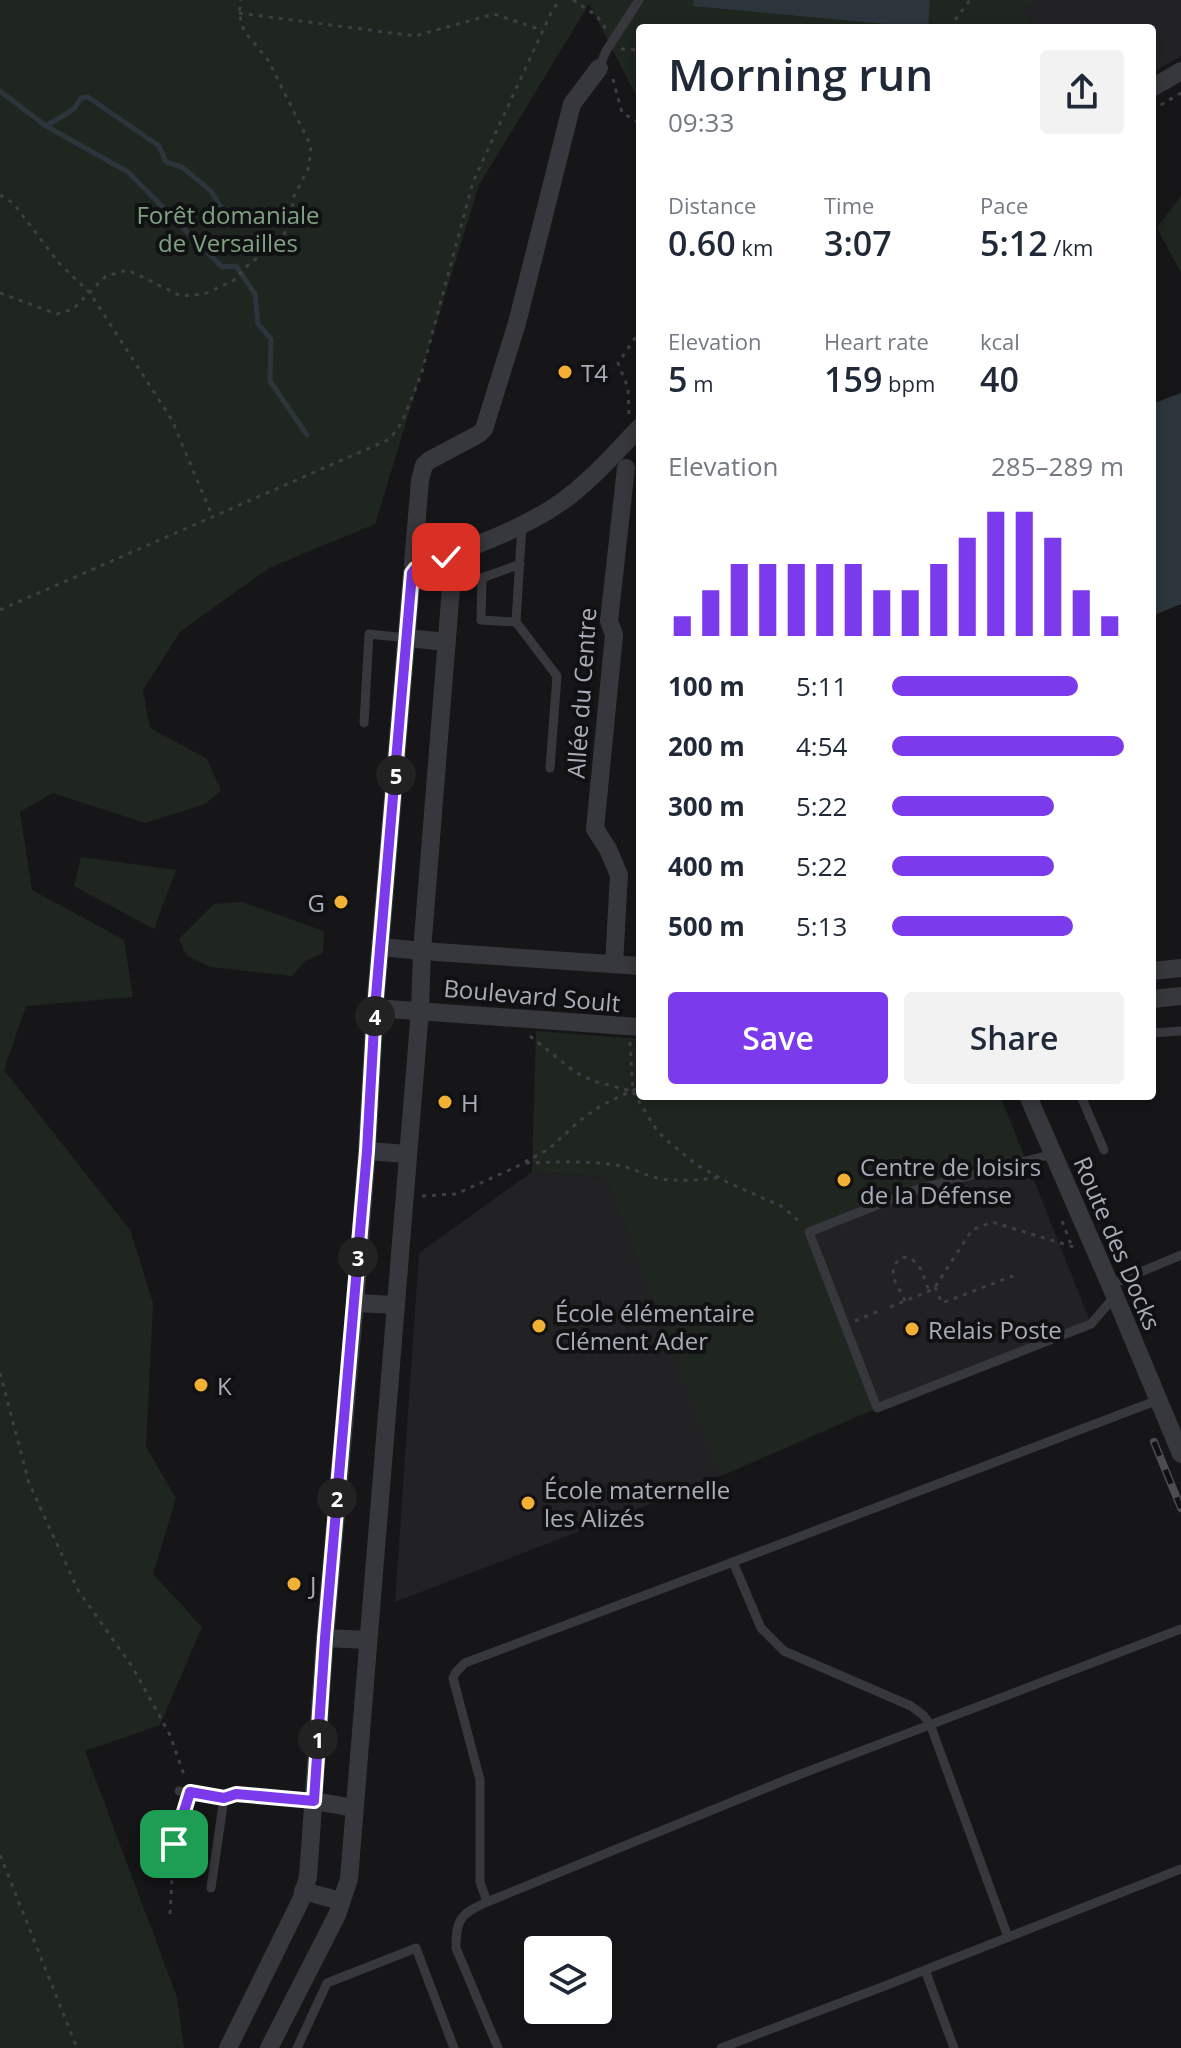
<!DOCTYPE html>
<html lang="en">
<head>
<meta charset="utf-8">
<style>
	body { margin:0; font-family:"Open Sans",sans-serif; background:#f2f2f3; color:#1f2937; height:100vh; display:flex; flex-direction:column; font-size:30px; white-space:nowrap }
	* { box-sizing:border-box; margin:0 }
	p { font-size:26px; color:#747a83 }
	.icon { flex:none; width:44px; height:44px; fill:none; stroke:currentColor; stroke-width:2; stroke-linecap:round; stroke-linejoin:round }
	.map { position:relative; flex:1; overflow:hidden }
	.panel { position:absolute; left:636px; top:24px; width:520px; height:1076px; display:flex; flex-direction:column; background:#fff; border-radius:8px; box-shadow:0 4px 12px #0003 }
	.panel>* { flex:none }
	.buttons { position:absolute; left:524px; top:1936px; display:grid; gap:16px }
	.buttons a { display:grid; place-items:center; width:88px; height:88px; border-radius:8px; background:#fff; box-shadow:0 4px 12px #0003; font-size:40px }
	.pin { position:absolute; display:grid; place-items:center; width:68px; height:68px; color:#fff; margin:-34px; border-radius:16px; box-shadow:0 4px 12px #0006 }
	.km { position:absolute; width:40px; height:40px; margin:-20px; border-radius:50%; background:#222; color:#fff; font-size:22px; line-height:40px; text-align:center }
	.round { display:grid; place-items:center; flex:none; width:84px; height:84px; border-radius:8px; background:#f2f2f3 }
	.headline { display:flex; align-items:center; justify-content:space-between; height:136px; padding:0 32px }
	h1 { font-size:44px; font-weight:600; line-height:60px }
	.stats { display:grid; grid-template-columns:repeat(3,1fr); gap:12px; height:136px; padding:8px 32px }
	.stats div { display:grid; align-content:center }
	.stats b { font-size:34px; font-weight:600 }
	.stats small { font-size:22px; font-weight:400 }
	.stats p { font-size:22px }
	.chart { height:224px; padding:16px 32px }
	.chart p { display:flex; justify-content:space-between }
	.chart svg { width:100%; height:144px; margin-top:8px; stroke:#7c3aed; stroke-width:6 }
	.action { display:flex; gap:16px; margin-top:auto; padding:16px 32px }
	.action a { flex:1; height:92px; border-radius:8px; background:#7c3aed; color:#fff; font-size:32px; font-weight:600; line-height:92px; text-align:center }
	.action a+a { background:#f2f2f3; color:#1f2937 }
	ul { padding:0 32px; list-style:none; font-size:26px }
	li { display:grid; grid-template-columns:128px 96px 1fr; align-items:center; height:60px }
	li i { height:20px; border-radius:10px; background:#7c3aed }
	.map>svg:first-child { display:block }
</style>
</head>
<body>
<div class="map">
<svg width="1181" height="2048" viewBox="0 0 1181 2048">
	<rect width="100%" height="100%" fill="#161618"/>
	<g fill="#222225">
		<polygon points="1039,0 1181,0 1181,56 1152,73 1152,28 1034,28 1023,9"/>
		<polygon points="1026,1160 1091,1324 877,1408 809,1232"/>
		<polygon points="532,1172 606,1177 722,1475 669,1497 395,1602 419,1253"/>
	</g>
	<g fill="#1e261f">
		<polygon points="0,0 1039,0 1023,9 1034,28 640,28 640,103 589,4 479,185 375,524 269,568 180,632 143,690 150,728 207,759 221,791 205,804 145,823 53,793 20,812 32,890 124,940 133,997 26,1006 4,1070 130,1230 153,1303 146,1447 176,1498 153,1574 202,1627 160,1725 85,1751 177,1997 184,2048 0,2048"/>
		<polygon points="1181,196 1181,273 1157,228"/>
		<polygon points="81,857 176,870 154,929 74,886"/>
		<polygon points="242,902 324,931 323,953 305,961 292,976 211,967 187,956 179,939 214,904"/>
		<polygon points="536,1031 640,1039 640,1096 1000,1096 1026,1160 809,1232 877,1408 721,1476 606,1177 532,1172"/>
	</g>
	<g fill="#2c353c">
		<polygon points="694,0 930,0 928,28 693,6"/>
		<polygon points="1181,393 1181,604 1152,616 1152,404"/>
	</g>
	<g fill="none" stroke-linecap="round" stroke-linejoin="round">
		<g stroke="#2c353c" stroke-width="5">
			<polyline points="0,91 46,126 128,172 222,267 236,266 255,294 258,324 271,339 270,381 307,435"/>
			<polyline points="46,126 74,109 81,98 88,97 159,146 166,162 182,167 211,191 226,215 244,225"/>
		</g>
		<g stroke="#3d3f44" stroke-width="3" stroke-dasharray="4 6" stroke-linecap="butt">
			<polyline points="573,0 597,16 606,29"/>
			<polyline points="239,13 415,36 494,14 542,30"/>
			<polyline points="949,28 970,0"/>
			<polyline points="621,49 640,50"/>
			<polyline points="613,79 622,113 640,123"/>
			<polyline points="1152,110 1181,93"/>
			<polyline points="0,195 13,203 59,263 90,293 172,420 213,518"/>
			<polyline points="0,293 57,314 73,309 106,276 128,270 181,296 204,294 233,281 250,263 278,243 292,222 293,198 309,167 311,146 268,60 244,31 239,13 241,0"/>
			<polyline points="629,414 628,388 618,363 640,331"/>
			<polyline points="0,610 390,439 402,422 421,375 473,182 551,13 559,0"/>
			<polyline points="530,1036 575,1072 593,1081 631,1091"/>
			<polyline points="630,1042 633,1092 656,1129 664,1138 697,1165 727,1182 783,1207 801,1223"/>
			<path d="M526,1163C557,1162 590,1160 621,1166C633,1168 645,1175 657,1178C673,1182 703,1180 720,1177"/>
			<polyline points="422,1196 456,1194 514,1168 549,1149 579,1121 602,1105 640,1087"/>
			<polyline points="1062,1221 1072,1247"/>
			<polyline points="935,1287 942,1303 1013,1276"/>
			<path d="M905,1301C898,1285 884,1271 902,1257C921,1257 923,1277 929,1291"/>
			<polyline points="890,1307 929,1291 935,1287 972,1230 992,1222 1077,1248"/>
			<polyline points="855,1321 881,1310"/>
			<polyline points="0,1373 29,1483 78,1590 133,1668 170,1735 185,1778"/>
			<polyline points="0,1855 77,2048"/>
			<polyline points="170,1914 174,1844 186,1804"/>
		</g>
		<g stroke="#37383d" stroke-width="9">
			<polyline points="599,68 606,51 639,0"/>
			<polyline points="522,524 516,622 557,676 550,768"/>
			<polyline points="516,622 481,620 482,578 520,564"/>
			<polyline points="364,723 369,634 407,638"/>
			<polyline points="1152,1033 1181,1031"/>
			<polyline points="1081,1096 1104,1150"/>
			<polyline points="1053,1154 918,1189 809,1232 877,1408 1091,1324 1115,1296"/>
			<polyline points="1110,1285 1181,1255"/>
			<polyline points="733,1562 465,1663 456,1672 453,1678 480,1780 480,1882 487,1902 788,1779 1181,1629"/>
			<polyline points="179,1791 224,1798"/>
			<polyline points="211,1888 224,1798 236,1794 314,1801"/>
			<path d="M487,1902C461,1914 456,1918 456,1948L498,2048"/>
			<polyline points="1008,1937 930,1724 923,1715 911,1706 784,1651 761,1628 733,1562 1158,1400"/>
			<polyline points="925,1970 954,2048"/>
			<polyline points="297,2048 327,1983 416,1948 454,2048"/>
			<polyline points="721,2048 882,1987 1181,1869"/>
		</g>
		<g stroke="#37383d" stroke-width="18">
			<polyline points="1152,88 1181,71"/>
			<polyline points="415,569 413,564 420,480 424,465 430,460 479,434 484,429 517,323 572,104 599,68"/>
			<polyline points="407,638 447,642"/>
			<polyline points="382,947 422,951 640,966"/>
			<polyline points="614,964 619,875 608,849 595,829 614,635 609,621 626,468"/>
			<polyline points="1152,971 1181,968"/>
			<polyline points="1152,999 1181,996"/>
			<polyline points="375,1008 640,1027"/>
			<polyline points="1028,1096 1115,1296 1181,1454"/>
			<polyline points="367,1151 408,1154"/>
			<polyline points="355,1303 396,1305"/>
			<polyline points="325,1638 368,1640"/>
			<polyline points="314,1801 354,1808"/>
			<polyline points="303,1891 341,1901"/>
			<path d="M228,2048L301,1900L308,1877L325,1638L357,1279L367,1151L375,1008L412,573L415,569C460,551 520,531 560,503C590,482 615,453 640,427"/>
			<polyline points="269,2048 337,1915 349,1879 420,1010 422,951 451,588 452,574 446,557"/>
		</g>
		<g stroke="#4a4c52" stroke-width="8">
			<polyline id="rail" points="1154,1442 1181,1508"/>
		</g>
		<use href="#rail" stroke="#111113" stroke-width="5" stroke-dasharray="15" stroke-linecap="butt"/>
	</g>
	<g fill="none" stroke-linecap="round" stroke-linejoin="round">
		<g stroke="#fff" stroke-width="16">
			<polyline id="route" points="174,1844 190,1792 224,1798 236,1794 314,1801 325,1638 367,1151 375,1008 412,573 415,569 446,557"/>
		</g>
		<use href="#route" stroke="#7c3aed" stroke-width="10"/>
	</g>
	<g fill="#f2b134" stroke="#111113" stroke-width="3">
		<circle cx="565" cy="372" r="8"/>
		<circle cx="341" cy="902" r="8"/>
		<circle cx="445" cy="1102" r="8"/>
		<circle cx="844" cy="1180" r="8"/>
		<circle cx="539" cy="1326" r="8"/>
		<circle cx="912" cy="1329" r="8"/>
		<circle cx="201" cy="1385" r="8"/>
		<circle cx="528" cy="1503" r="8"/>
		<circle cx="294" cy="1584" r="8"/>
	</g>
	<g text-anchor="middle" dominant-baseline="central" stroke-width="8" stroke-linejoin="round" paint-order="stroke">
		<g font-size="24" fill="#7fa381" stroke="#111113">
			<text x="228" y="214">Forêt domaniale<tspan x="228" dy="28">de Versailles</tspan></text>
		</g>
		<g font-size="24" fill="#a8adb8" stroke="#111113" text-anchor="start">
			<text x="581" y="372">T4</text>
			<text x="325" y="902" text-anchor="end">G</text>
			<text x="461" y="1102">H</text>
			<text x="860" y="1166">Centre de loisirs<tspan x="860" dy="28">de la Défense</tspan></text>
			<text x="555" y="1312">École élémentaire<tspan x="555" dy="28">Clément Ader</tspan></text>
			<text x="928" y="1329">Relais Poste</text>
			<text x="217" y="1385">K</text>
			<text x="544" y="1489">École maternelle<tspan x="544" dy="28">les Alizés</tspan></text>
			<text x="310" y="1584">J</text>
		</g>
		<g font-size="24" fill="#a8adb8" stroke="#111113">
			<text transform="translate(581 693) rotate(-86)">Allée du Centre</text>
			<text transform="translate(532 995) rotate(5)">Boulevard Soult</text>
			<text transform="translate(1118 1243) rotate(67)">Route des Docks</text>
		</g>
	</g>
</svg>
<div class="buttons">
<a><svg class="icon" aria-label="layers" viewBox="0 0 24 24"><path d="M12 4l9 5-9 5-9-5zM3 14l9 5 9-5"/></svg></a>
</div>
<div class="pin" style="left:174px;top:1844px;background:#1e9e55"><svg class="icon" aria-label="arrive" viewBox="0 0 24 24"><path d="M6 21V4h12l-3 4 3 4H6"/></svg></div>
<div class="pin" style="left:446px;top:557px;background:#d93025"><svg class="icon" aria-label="check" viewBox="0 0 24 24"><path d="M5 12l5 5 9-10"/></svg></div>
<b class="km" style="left:318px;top:1739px">1</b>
<b class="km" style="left:337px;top:1498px">2</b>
<b class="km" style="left:358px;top:1257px">3</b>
<b class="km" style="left:375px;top:1016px">4</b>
<b class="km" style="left:396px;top:775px">5</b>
<section class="panel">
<div class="headline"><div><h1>Morning run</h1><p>09:33</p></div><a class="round"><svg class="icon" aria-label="share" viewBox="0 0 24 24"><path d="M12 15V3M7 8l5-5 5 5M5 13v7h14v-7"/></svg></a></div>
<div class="stats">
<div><p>Distance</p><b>0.60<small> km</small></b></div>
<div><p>Time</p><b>3:07</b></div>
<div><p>Pace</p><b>5:12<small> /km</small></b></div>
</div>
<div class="stats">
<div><p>Elevation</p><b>5<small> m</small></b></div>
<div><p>Heart rate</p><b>159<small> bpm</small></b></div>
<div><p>kcal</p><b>40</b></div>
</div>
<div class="chart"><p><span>Elevation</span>285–289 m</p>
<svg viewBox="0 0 160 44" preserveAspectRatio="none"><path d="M5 44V38M15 44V30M25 44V22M35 44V22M45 44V22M55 44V22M65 44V22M75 44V30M85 44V30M95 44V22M105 44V14M115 44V6M125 44V6M135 44V14M145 44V30M155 44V38"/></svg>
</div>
<ul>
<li><b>100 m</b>5:11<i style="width:80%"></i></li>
<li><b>200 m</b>4:54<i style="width:100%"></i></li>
<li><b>300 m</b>5:22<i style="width:70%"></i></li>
<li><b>400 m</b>5:22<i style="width:70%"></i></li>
<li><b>500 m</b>5:13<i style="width:78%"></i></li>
</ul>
<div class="action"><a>Save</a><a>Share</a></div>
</section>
</div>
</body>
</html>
